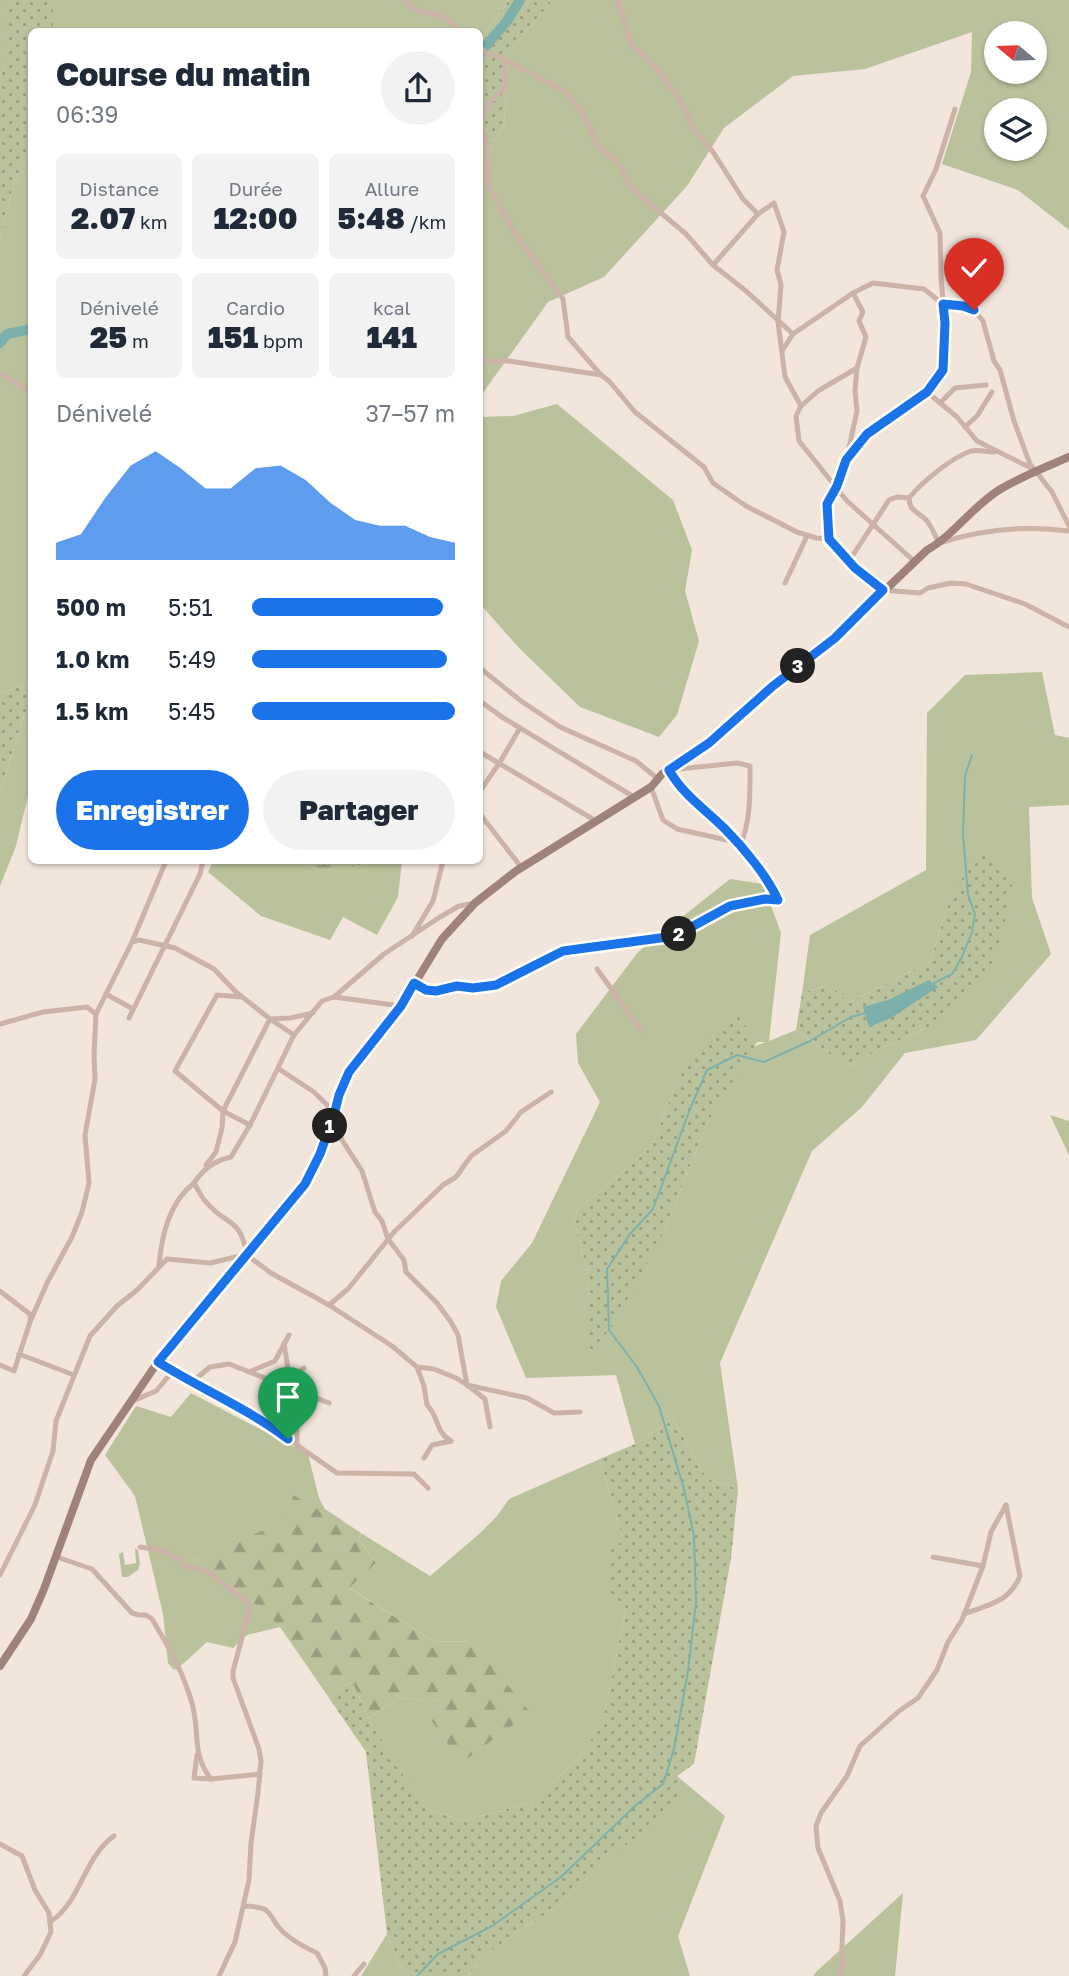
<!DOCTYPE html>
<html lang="fr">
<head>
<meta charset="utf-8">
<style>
	body { margin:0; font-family:"Golos Text",sans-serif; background:#f2f2f3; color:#1f2937; height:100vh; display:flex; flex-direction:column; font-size:26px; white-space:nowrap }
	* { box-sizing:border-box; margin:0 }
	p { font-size:23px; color:#747a83 }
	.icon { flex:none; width:38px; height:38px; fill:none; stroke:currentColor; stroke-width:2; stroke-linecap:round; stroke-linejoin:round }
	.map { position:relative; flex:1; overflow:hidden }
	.sheet { position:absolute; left:28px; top:28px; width:455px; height:836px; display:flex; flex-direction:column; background:#fff; border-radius:10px; box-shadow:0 2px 5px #0004 }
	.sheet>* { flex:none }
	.needle { width:46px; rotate:289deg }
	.controls { position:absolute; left:984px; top:21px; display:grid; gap:14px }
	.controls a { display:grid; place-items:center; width:63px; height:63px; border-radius:50%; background:#fff; box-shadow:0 2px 5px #0004; font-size:35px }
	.pin { position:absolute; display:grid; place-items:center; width:60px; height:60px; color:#fff; margin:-72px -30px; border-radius:50% 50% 50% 0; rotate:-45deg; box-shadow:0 0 7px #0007 }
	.pin .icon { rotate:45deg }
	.km { position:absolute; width:35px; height:35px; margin:-18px; border-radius:50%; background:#222; color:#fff; font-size:19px; line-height:35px; text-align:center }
	.round { display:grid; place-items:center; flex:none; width:74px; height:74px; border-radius:37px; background:#f2f2f3 }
	.overview { display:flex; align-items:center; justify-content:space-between; height:119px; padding:0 28px }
	h1 { font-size:32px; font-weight:800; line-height:52px }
	.metrics { display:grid; grid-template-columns:repeat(3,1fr); gap:10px; height:119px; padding:7px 28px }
	.metrics div { display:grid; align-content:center; border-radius:10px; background:#f2f2f3; text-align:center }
	.metrics b { font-size:30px; font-weight:800 }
	.metrics small { font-size:19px; font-weight:400 }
	.metrics p { font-size:19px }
	.chart { height:196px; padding:14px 28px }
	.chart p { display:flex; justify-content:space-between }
	.chart svg { width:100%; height:126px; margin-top:7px; fill:#1a73e8; opacity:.7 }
	.button { display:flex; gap:14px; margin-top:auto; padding:14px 28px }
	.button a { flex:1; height:80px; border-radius:42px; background:#1a73e8; color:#fff; font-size:28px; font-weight:800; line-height:80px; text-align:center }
	.button a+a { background:#f2f2f3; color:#1f2937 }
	ul { padding:0 28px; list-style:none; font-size:23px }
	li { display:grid; grid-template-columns:112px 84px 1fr; align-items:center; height:52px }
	li i { height:18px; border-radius:9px; background:#1a73e8 }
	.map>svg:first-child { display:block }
</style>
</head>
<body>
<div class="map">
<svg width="1069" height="1976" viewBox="0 0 1069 1976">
	<defs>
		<pattern id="forest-firs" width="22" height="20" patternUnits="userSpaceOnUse" patternTransform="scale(1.75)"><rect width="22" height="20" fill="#bac29c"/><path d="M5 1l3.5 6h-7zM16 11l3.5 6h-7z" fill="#989e7f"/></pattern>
		<pattern id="wetland-marsh" width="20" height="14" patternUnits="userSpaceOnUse" patternTransform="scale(1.75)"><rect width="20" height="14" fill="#bac29c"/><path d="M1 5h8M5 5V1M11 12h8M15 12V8" fill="none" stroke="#989e7f"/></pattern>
		<pattern id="garden-dots" width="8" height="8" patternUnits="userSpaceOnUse" patternTransform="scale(1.75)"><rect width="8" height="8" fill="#bac29c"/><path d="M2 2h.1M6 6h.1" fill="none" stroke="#989e7f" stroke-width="1.8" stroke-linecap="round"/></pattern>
	</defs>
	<rect width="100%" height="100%" fill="#f2e5dc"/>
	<g fill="#bac29c" fill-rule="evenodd">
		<polygon points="0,0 5,0 5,66 0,76"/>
		<polygon points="53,0 509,0 480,40 480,32 53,32"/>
		<path d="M553,0H1069V230L1018,190L942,164L971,72L972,32L865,69L793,76L724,128L687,186L604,277L548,302L480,397V164L504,125L509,52ZM996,33H1034V72H996ZM996,110H1034V149H996Z"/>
		<polygon points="31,149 31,681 0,694 0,239 14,182"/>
		<polygon points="557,404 673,500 692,550 685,591 699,641 677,715 659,737 580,707 519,648 480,604 480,417 513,416"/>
		<path d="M1042,672L1055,735L1069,738V805L1029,807L1032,898L1051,954L976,1040L905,1053L862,1107L812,1151L720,1363L738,1489L707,1479L673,1419L635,1444L616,1375L526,1378L496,1307L501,1281L532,1243L600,1102L578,1063L576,1034L638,952L730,879L763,884L781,933L769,1041L796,1030L848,1067L878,1050L927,1028L951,896L930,962L848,1003L830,984L802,993L810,935L926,870L927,713L965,675ZM737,1017L757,1042H766L753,1047L707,1123L666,1227L591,1351L588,1276L573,1214L652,1146L677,1081Z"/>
		<polygon points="31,708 31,783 16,846 0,886 0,794 25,712"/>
		<polygon points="213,861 298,861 320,871 385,861 402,861 398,897 377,935 343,917 330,940 261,916 208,872"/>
		<polygon points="1050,1115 1069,1121 1069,1155"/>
		<path d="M191,1393L308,1454L319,1498L325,1509L283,1522L195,1560L256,1605L280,1627L247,1635L233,1648L207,1642C199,1649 181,1667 174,1670L168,1663L163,1614L135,1496L105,1455L136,1406L171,1417Z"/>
		<polygon points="600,1459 623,1541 626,1608 603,1722 579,1758 530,1803 463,1821 430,1810 399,1771 369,1718 400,1698 445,1701 461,1763 473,1642 433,1641 348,1587 376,1563 359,1539 361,1533 430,1576 479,1534 497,1516 509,1499"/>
		<polygon points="677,1776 725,1816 678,1936 690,1976 467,1976 487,1954 519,1931 559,1906 593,1872 677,1803"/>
		<polygon points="903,1893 895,1976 813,1976 817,1971"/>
		<polygon points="387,1934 401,1967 420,1976 361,1976"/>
	</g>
	<g fill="url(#forest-firs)">
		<polygon points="293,1495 319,1510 325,1509 361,1533 359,1539 376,1563 349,1588 433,1641 472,1642 530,1712 461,1763 432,1721 444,1701 400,1698 369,1718 352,1682 327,1695 280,1627 256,1605 195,1560 282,1522"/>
		<polygon points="135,1548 138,1550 140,1563 138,1570 128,1577 122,1577 119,1554 123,1552 125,1565 136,1563"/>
	</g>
	<polygon fill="url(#wetland-marsh)" points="298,861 385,861 320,871"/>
	<g fill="url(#garden-dots)">
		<polygon points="5,0 53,0 53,31 32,32 31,149 14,182 0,239 0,76 5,66"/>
		<polygon points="509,0 553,0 509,52 504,125 480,164 480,40"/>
		<polygon points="31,681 31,708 25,712 0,794 0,694"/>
		<polygon points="982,848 1012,885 1001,944 987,973 927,1028 878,1050 848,1067 796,1030 802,993 830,984 848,1003 930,962 951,896"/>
		<polygon points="738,1016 757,1042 707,1123 666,1227 615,1323 590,1352 588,1276 573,1214 652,1146 677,1081 706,1039"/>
		<polygon points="673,1419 707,1479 738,1489 731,1558 694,1764 677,1776 678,1803 593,1872 559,1906 519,1931 487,1954 467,1976 420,1976 401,1967 387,1934 366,1752 327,1695 352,1682 369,1718 399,1770 430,1810 463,1821 530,1803 579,1758 603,1721 626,1608 608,1596 609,1551 623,1541 600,1459 635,1444"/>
	</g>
	<polygon fill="#7bb0ab" points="929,980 938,987 891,1018 869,1027 863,1007 888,1000"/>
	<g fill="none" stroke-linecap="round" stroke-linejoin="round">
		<g stroke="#7bb0ab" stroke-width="2">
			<polyline points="934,983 952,974 962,957 972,932 975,914 968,895 963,834 965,776 972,755"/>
			<polyline points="417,1976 438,1954 492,1926 561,1877 636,1805 663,1784 674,1749 688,1671 696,1602 694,1536 684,1489 659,1406 637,1367 609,1330 607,1269 630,1234 653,1209 690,1109 707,1070 737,1055 764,1062 810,1041 851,1017 865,1013"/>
		</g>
		<g stroke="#7bb0ab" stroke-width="10">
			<polyline points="480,53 507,21 520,0"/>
			<polyline points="0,343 7,334 32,329"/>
		</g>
		<g stroke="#cbb3a8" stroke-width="5">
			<path d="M404,0C415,15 430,10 445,18C451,22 456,28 463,32"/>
			<polyline points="617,0 632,45 655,67 681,101 694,129 713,152 743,199 758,214"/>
			<polyline points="480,47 487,54 498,56 566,92 585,116 597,145 620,165 629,186 686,234 713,265 746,291 793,334"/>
			<polyline points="955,109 936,169 923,196 940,233 941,277 945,323 943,370 927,392 867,434 846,460 837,486 827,504 829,539 855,568 883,590 920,593 928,588 951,583 966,584 1025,604 1069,627"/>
			<polyline points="480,121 490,102 505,88 505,60"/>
			<polyline points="480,126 486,139 489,188 516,235 563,299 568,337 601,375"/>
			<polyline points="713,265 758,214 774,203 784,232 777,270 781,285 778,322 785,377 801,406 796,416 799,441 847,501 914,561"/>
			<polyline points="782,351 793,334 853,293 873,283 924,289 943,304 963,306 974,310 983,321 994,361 1000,370 1014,421 1030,464 1052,492 1069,526"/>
			<polyline points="480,361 509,361 601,375 609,381 635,412 704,467 713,483 746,506 797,532 816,538 829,539"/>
			<polyline points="0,373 32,393"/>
			<polyline points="927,392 957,417 977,441 1035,470"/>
			<polyline points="940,403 955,388 986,385"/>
			<polyline points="801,406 818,391 857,368"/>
			<polyline points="965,427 977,416 992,392"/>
			<path d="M994,452C987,452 978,449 971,451C951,458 922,482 909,498C909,512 920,512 927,521C932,527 935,536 939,543C981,530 1025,525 1069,531"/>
			<polyline points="847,457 857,411 855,391 857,368 866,337 859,321 863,312 853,293"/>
			<polyline points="849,561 889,500 897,497 909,498"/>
			<polyline points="785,583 807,536"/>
			<polyline points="480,668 521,701 560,727 636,761 658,779"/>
			<polyline points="480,701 502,717 634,797"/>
			<polyline points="480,752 596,821"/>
			<polyline points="651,787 663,820 677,829 736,842"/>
			<polyline points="480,791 500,762 520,728"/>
			<polyline points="480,814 521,867"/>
			<path d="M740,846C751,821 750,792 750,766L737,763L669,770C683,795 706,809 726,829C744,848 767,877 778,900"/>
			<polyline points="412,936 433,901 443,861"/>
			<polyline points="132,942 166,861"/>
			<polyline points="597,969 641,1030"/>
			<polyline points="414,983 426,990 436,991 458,986 473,988 496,985 563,951 675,936 730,906 765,899 778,900"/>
			<polyline points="106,994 133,1009"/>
			<path d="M242,997L217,995L175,1071L223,1111L250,1125L231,1157C214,1161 204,1168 194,1183C198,1189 201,1197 206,1202C227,1227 240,1216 247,1255L271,1273L329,1305L392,1346L417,1367L434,1369L456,1378L467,1385"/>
			<polyline points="334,997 401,1006"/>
			<polyline points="129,1018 200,874 203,861"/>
			<polyline points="0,1024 43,1012 87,1007 96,1014"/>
			<polyline points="279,1069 314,1092 333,1111 342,1140 362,1171 375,1212 382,1221 388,1239 404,1260 406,1272 437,1303 451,1322 458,1335 467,1385"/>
			<polyline points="250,1125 294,1035 322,1001 334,997 384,954 440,917 459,906 475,903"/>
			<polyline points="206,1165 216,1152 222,1128 223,1111 270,1019 290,1018 313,1013"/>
			<path d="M159,1265C162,1234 169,1203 194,1183"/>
			<polyline points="0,1291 31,1315 30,1318"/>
			<polyline points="329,1305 348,1289 394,1232 443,1185 456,1177 471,1156 506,1131 521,1112 551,1092"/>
			<polyline points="284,1343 291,1388 289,1417 297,1430 297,1446"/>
			<polyline points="19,1354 74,1375"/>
			<polyline points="0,1365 14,1371 30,1322 47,1283 72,1237 82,1212 89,1183 85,1135 95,1079 94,1054 96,1014 132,942 139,940 175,948 214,969 236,992 270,1019 294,1035"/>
			<path d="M417,1367L424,1386L427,1405C439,1416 435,1432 451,1441"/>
			<polyline points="249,1372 275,1361 289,1335"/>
			<polyline points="271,1378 295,1375 304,1368"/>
			<polyline points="191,1383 210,1367 229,1364 329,1403"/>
			<polyline points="133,1401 156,1391 173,1371 261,1420 337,1473 414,1474 428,1488"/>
			<polyline points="490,1427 485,1399 467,1385 527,1398 554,1413 580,1412"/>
			<polyline points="424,1458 432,1445 451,1441"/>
			<polyline points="140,1547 161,1550 180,1560 181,1565 207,1571 251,1605 233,1671 233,1678 259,1749 261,1761 258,1793 251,1843 249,1880 235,1942 219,1976"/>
			<path d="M57,1557L92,1569L132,1613L139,1615H146L152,1619C167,1644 183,1672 191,1700C201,1729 190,1752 211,1779"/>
			<polyline points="933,1557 983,1566"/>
			<polyline points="0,1575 35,1505 53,1451 56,1421 90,1336 117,1306 137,1290 167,1259 210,1263 244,1255"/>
			<path d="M964,1614C989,1604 1009,1603 1020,1576L1006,1505"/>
			<polyline points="197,1755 194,1778 211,1779 260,1774"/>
			<polyline points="0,1844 22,1856 35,1890 49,1913 51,1932 40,1955 24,1976"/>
			<path d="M244,1906C276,1907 265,1914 283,1932C294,1942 304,1947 317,1953L325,1968L326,1976"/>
			<path d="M50,1922C82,1901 83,1858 114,1836"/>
			<polyline points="354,1976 364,1964"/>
			<polyline points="841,1976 843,1921 840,1901 818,1848 816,1826 821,1813 847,1776 860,1746 899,1711 918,1698 937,1670 948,1642 962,1620 983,1566 991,1532 1006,1505"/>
		</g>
		<path stroke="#9f8279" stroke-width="8" d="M0,1666L31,1619L44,1589L91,1460L153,1369L305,1184L320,1154L339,1095L349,1072L401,1006L442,939L475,903L516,871L651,787L662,774L709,743L773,686L835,638L927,550C954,535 972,507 999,490C1020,477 1046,467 1069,457"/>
	</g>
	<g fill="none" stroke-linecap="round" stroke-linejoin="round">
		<g stroke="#fff" stroke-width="14">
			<path id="route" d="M288,1439C247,1408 201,1389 158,1362L305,1184L320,1154L334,1115L339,1095L349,1072L401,1006L414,983L426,990L436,991L457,986L473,988L496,985L563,951L675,936L730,906L765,899L778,900C767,876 744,848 725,829C705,809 683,795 669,770L709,743L773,686L835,638L883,590L855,568L829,539L827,504L837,486L846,460L867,434L927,392L943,370L945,323L943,304L963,306L974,310"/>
		</g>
		<use href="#route" stroke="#1a73e8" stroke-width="9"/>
	</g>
</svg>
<div class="controls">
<a><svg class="needle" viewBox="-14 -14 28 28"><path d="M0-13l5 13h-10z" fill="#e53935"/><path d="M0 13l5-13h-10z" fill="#747a83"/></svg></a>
<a><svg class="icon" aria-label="layers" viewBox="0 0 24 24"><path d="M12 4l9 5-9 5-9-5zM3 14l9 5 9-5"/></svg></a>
</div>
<div class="pin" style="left:288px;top:1439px;background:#1e9e55"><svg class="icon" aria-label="arrive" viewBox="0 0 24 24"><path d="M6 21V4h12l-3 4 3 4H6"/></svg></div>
<div class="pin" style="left:974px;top:310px;background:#d93025"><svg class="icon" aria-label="check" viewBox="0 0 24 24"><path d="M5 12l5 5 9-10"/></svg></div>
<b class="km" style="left:330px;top:1126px">1</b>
<b class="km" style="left:679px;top:934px">2</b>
<b class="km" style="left:798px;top:666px">3</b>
<section class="sheet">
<div class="overview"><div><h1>Course du matin</h1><p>06:39</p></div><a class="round"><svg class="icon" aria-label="share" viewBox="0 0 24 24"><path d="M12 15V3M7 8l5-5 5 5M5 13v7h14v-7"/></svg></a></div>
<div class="metrics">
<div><p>Distance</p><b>2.07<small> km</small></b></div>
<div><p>Durée</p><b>12:00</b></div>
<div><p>Allure</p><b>5:48<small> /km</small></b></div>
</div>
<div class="metrics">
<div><p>Dénivelé</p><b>25<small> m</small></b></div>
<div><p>Cardio</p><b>151<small> bpm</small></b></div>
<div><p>kcal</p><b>141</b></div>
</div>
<div class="chart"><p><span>Dénivelé</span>37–57 m</p>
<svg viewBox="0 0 160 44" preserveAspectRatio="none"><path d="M0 44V38L10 35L20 22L30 11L40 6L50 12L60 19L70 19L80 12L90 11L100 16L110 24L120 30L130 32L140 32L150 36L160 38V44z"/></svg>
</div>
<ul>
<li><b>500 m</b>5:51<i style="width:94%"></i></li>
<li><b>1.0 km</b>5:49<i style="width:96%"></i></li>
<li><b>1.5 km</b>5:45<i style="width:100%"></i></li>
</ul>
<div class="button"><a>Enregistrer</a><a>Partager</a></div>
</section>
</div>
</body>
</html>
